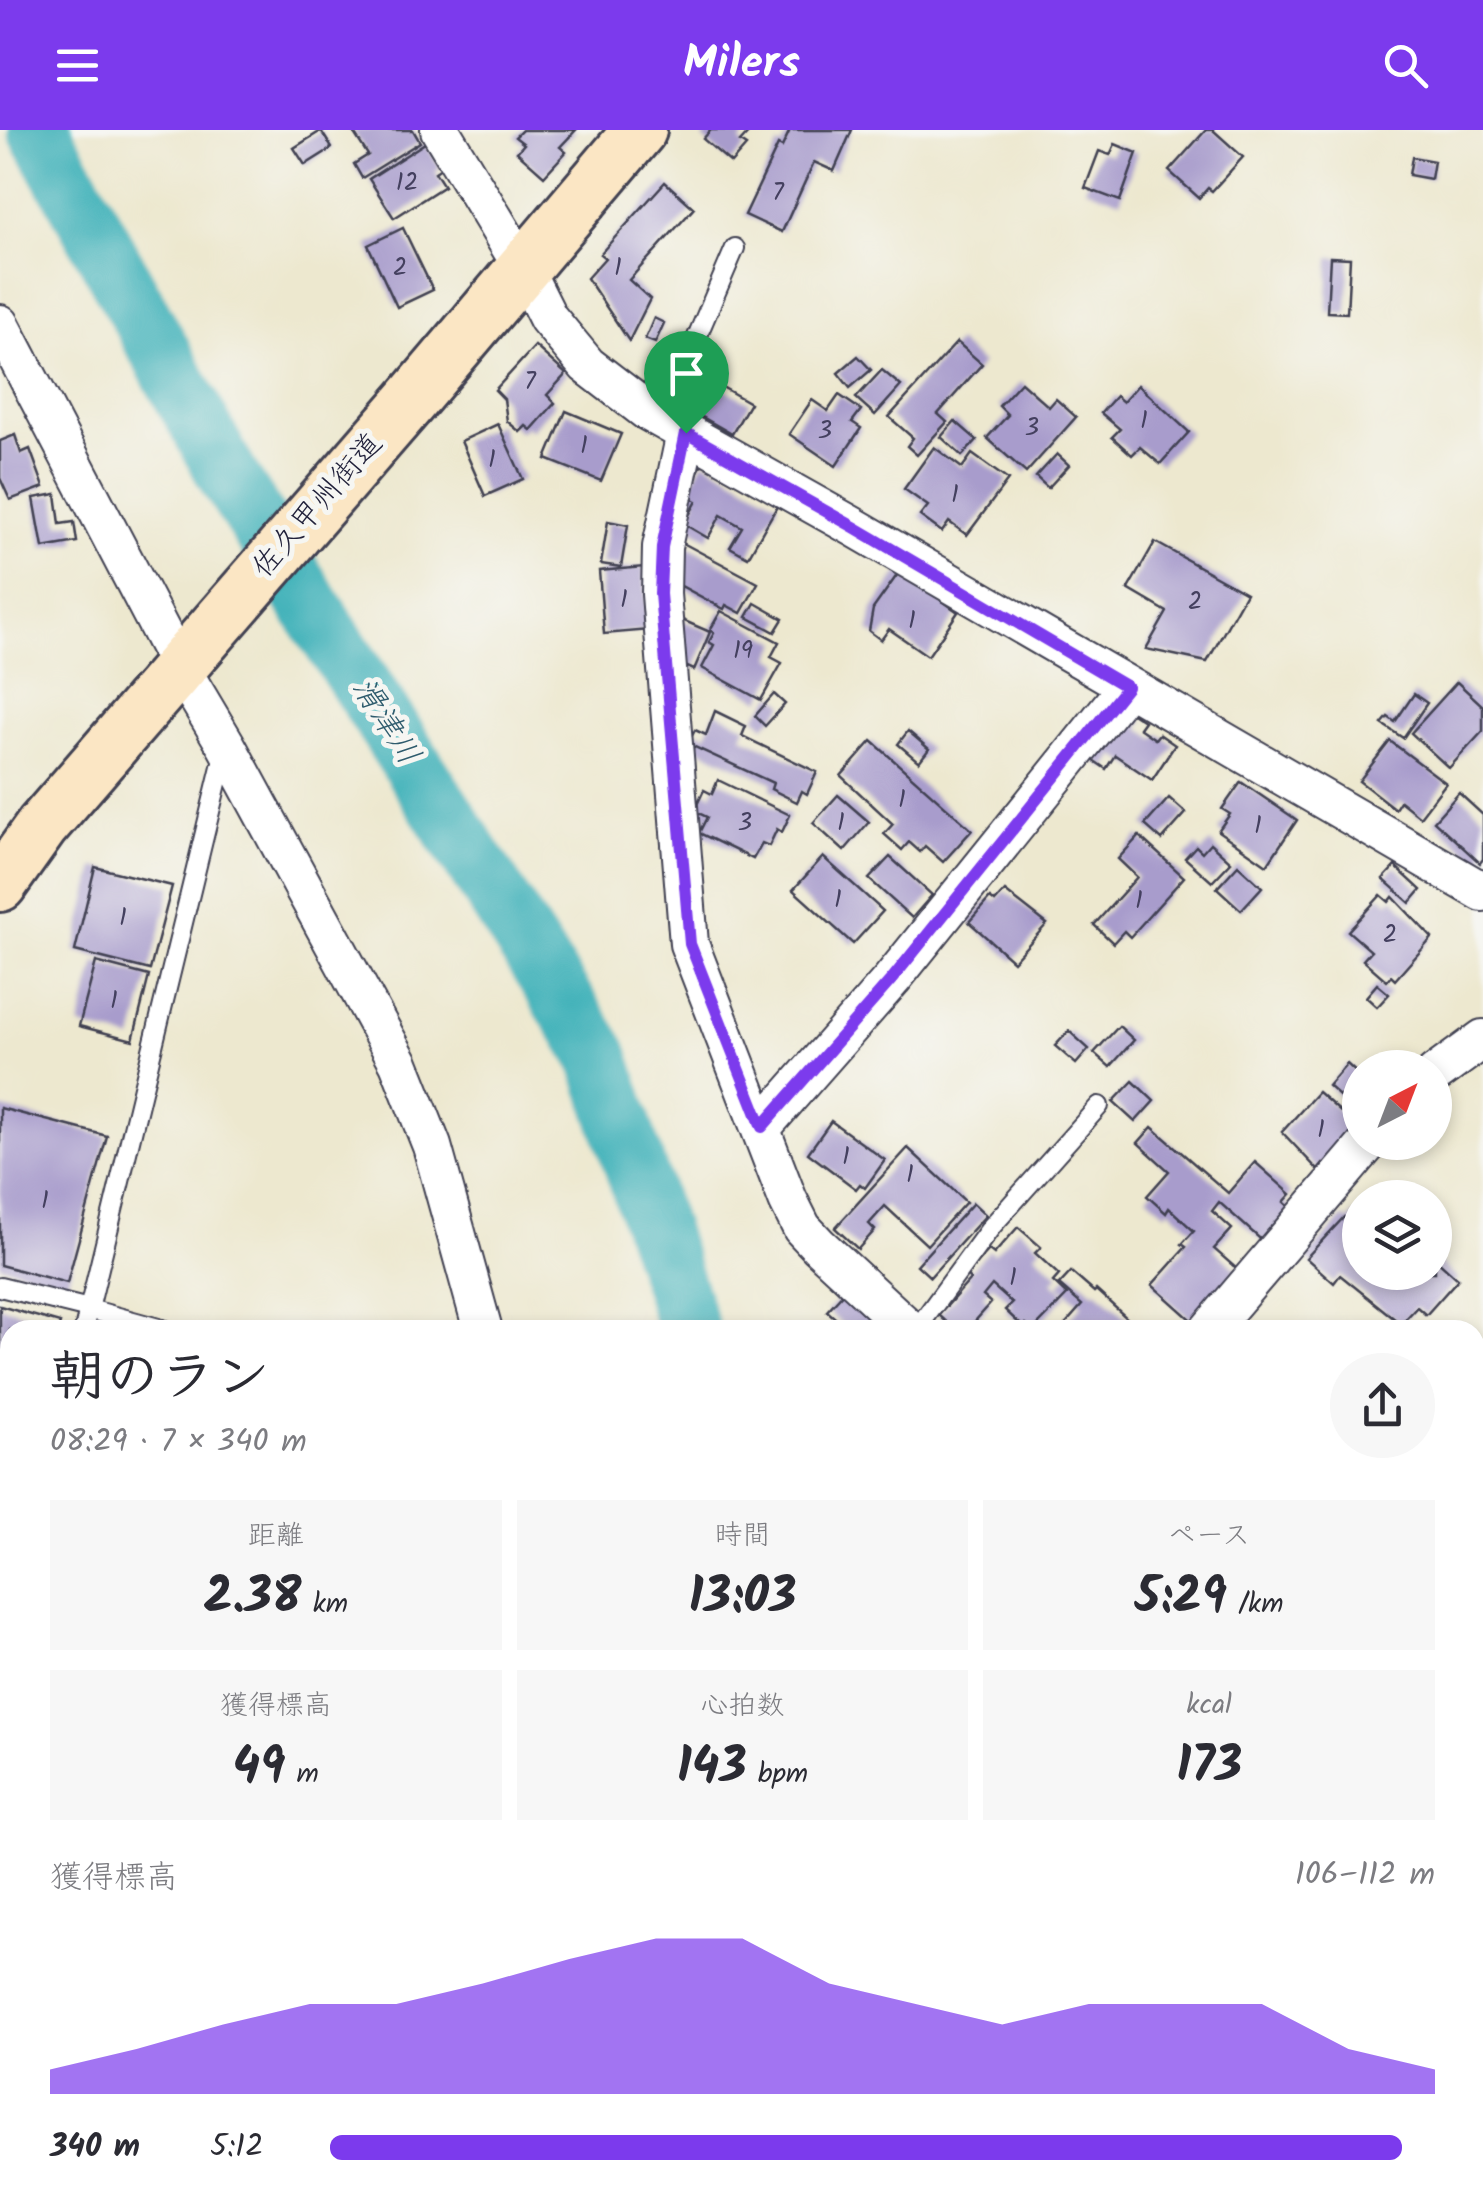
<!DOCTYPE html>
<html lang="ja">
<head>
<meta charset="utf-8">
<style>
	body { margin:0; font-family:Kalam,"Klee One",sans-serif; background:#f7f7f7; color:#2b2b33; height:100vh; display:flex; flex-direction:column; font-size:38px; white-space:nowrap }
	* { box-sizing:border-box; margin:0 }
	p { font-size:32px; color:#7c7c81 }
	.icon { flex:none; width:55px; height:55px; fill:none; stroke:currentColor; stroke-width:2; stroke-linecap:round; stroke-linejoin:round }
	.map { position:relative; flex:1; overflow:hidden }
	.drawer { position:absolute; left:0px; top:1190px; width:1485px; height:885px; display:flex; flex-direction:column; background:#fff; border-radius:30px 30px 0 0; box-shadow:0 5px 15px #0003 }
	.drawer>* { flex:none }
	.needle { width:65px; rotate:42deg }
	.fabs { position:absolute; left:1342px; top:920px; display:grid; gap:20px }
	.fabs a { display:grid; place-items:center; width:110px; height:110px; border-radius:50%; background:#fff; box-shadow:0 5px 15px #0003; font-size:50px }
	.pin { position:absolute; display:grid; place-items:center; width:85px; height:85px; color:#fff; margin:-102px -42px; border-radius:50% 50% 50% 0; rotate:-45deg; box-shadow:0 0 10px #0007 }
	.pin .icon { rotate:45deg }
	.round { display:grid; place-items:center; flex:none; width:105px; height:105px; border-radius:52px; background:#f7f7f7 }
	.head { display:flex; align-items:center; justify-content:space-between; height:170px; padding:0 50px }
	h1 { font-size:55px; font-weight:600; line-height:75px }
	.figures { display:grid; grid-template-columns:repeat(3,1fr); gap:15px; height:170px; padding:10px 50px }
	.figures div { display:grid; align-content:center; border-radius:0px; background:#f7f7f7; text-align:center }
	.figures b { font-size:50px; font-weight:600 }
	.figures small { font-size:28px; font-weight:400 }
	.figures p { font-size:28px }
	.chart { height:280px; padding:20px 50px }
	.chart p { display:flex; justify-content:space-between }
	.chart svg { width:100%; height:180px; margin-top:10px; fill:#7c3aed; opacity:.7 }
	ul { padding:0 50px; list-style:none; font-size:32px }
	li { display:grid; grid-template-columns:160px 120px 1fr; align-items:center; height:75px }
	li i { height:25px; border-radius:12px; background:#7c3aed }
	header { display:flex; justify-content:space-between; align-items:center; height:130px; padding:0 50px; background:#7c3aed; color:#fff; font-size:45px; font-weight:600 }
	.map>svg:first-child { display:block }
</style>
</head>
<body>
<header><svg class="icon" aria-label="menu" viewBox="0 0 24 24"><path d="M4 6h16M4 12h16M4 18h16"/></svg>Milers<svg class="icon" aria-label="search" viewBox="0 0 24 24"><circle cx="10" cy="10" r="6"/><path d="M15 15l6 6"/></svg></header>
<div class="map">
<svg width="1483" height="2075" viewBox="0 0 1483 2075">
	<rect width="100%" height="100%" fill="#f6f6f2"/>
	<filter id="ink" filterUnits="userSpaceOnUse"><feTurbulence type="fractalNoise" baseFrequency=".01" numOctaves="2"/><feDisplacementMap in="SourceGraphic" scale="20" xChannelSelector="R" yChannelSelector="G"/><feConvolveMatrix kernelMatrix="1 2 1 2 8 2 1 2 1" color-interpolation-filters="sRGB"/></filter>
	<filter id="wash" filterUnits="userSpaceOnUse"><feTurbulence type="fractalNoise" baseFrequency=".0048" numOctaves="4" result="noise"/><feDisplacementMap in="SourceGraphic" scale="40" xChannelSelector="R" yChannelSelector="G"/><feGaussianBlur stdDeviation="2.25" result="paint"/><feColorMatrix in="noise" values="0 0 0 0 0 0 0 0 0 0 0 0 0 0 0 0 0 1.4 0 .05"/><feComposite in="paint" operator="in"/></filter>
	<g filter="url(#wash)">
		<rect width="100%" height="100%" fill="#ede8cf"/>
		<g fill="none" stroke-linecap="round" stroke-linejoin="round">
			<g stroke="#42b2ba" stroke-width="62">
				<polyline points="39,0 229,348 598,925 689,1200"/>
				<polyline points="944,2065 951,2075"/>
				<polyline points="351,2075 359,2065"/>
			</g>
		</g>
		<g id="blocks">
			<g fill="#a89ccc">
				<polygon points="352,0 413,0 420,12 362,48 354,34 368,25"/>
				<polygon points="522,0 576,0 560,17 566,22 544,46 517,22 524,14 515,7"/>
				<polygon points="711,0 751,0 740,12 746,16 731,33 703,9"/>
				<polygon points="790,0 852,0 834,41 814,32 782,102 745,85 778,15 782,17"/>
				<polygon points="1206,0 1213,0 1243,27 1212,61 1208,58 1199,68 1169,41"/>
				<polygon points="321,1 332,18 305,35 294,18"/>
				<polygon points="425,13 441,38 435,42 444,56 394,88 369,49"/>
				<polygon points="1115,14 1137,23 1120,71 1085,58 1099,21 1110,25"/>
				<polygon points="1412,27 1434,31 1431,49 1409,45"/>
				<polygon points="665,52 694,78 629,150 650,169 629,211 587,148 605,128 600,124"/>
				<polygon points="403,98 433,160 397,177 368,115"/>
				<polygon points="1330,127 1350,128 1347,183 1327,182"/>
				<polygon points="654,188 664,193 655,213 645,209"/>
				<polygon points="957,212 982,234 938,284 947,292 917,325 907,316 913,308 889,287"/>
				<polygon points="535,216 566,244 547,265 555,273 531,300 526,296 520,302 507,291 504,269 495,260"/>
				<polygon points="858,226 871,240 850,258 838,243"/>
				<polygon points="882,240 901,256 875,285 856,268"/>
				<polygon points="1021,252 1049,277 1056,269 1076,287 1026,343 987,308 1008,285 999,276"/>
				<polygon points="715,253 750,273 732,304 697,284"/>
				<polygon points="1138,255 1189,302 1160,334 1140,317 1132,325 1112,307 1120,299 1101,283 1116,266 1123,272"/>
				<polygon points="839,265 861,280 852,292 861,298 836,336 789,304 812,270 828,281"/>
				<polygon points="566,281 621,304 601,351 546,329"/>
				<polygon points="955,291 977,310 962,326 941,307"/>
				<polygon points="498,294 523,349 485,366 461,311"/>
				<polygon points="15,305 21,323 30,319 44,357 10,370 0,348 0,311"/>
				<polygon points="934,317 962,338 972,324 1008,350 967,405 949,392 942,402 920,386 928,376 904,359"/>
				<polygon points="1057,324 1069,335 1048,358 1036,347"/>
				<polygon points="704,331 779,373 748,427 730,417 742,397 721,385 708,408 684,394 697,371 685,365"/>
				<polygon points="56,364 60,394 74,392 77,412 43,418 34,368"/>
				<polygon points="608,391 628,395 621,437 601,434"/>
				<polygon points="681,412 758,453 741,483 726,475 724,479 672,451"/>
				<polygon points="1155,412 1246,463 1207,532 1146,519 1167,482 1128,459"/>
				<polygon points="644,437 649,500 604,504 599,441"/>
				<polygon points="900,441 958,482 928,526 889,499 881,510 869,501 873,479"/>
				<polygon points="755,473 783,489 775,502 747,487"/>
				<polygon points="721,481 779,512 771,527 782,533 761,570 702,538 714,515 709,512 714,503 710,500"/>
				<polygon points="673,486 710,502 694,540 676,532"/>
				<polygon points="1457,552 1483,576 1483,601 1449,638 1411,603"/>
				<polygon points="774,564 785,574 765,596 755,586"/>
				<polygon points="1414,564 1427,573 1403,608 1382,594 1388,587 1395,592"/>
				<polygon points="1124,578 1144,591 1139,598 1155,609 1159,604 1175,615 1152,650 1115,625 1106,639 1090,628"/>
				<polygon points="715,581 746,596 742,606 817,642 807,664 802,661 797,672 771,659 773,653 688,614 695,600 706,605"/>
				<polygon points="908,601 929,619 919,632 898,614"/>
				<polygon points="872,611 972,700 943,732 925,716 920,722 909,712 902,720 884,704 893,694 841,646"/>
				<polygon points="1390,611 1446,653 1420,687 1400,671 1395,679 1359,651"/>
				<polygon points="718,650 790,685 782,702 777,699 769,716 762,713 753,729 699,703 707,687 694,681 704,660 712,664"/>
				<polygon points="1241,652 1297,690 1267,735 1218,701 1230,684 1222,679"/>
				<polygon points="1459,663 1483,685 1483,729 1480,733 1434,691"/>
				<polygon points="838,665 869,692 844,721 813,693"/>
				<polygon points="1169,668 1186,683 1162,710 1145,695"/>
				<polygon points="1139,706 1184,747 1130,807 1124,801 1113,813 1094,795 1137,747 1118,729"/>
				<polygon points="1210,713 1231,732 1212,752 1185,728 1196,716 1202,722"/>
				<polygon points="823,727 883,781 853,814 793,760"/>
				<polygon points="890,727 932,765 912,788 869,749"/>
				<polygon points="1238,735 1262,757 1241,780 1217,758"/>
				<polygon points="1395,736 1421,760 1410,773 1383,749"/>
				<polygon points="95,737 172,756 150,840 75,821"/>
				<polygon points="1005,761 1047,794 1013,831 969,792 990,768 995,772"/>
				<polygon points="1381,765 1389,772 1393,767 1432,808 1395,850 1391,846 1387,851 1363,830 1371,821 1348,801"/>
				<polygon points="96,832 149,846 133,910 79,896"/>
				<polygon points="1377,854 1389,864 1377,877 1366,867"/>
				<polygon points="1119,896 1134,910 1110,937 1094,923"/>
				<polygon points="1069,901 1089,919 1076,934 1055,916"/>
				<polygon points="1347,934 1360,946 1360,985 1328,956"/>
				<polygon points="1133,951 1154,971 1135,992 1113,972"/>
				<polygon points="1318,962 1360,999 1331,1042 1323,1034 1318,1040 1282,1002"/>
				<polygon points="0,978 107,1006 67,1153 0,1135"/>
				<polygon points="831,991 885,1030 865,1058 860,1054 856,1059 808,1023"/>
				<polygon points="1152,997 1228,1063 1255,1032 1291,1064 1284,1072 1297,1084 1268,1116 1219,1072 1212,1081 1232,1099 1214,1119 1245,1146 1199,1197 1152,1155 1186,1117 1182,1114 1194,1101 1169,1078 1166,1083 1147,1066 1169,1041 1138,1013"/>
				<polygon points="908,1018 966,1072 927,1115 885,1076 869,1094 875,1100 858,1119 835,1098"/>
				<polygon points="973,1073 986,1085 930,1147 917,1135"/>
				<polygon points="1354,1084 1360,1089 1360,1142 1435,1142 1435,1128 1458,1149 1426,1185 1417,1177 1401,1194 1340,1145 1334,1153 1306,1128 1344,1087 1348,1091"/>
				<polygon points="1018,1097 1041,1117 1035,1123 1059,1145 1053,1152 1067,1165 1033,1200 1026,1194 1023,1197 1005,1180 1012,1173 992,1155 983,1166 991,1173 967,1200 955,1200 939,1185 970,1150 966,1145 989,1120 994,1124"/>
				<polygon points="1071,1142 1094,1162 1096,1160 1140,1200 1060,1200 1082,1175 1059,1155"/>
				<polygon points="848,1158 893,1200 849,1200 827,1181"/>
				<polygon points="0,1176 60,1193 58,1200 10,1200 9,1397 0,1394"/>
				<polygon points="1475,1544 1483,1550 1483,1593 1475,1587"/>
				<polygon points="1475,1658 1483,1666 1483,1721 1475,1714"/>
				<polygon points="1483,1928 1483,1980 1475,1974 1475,1939"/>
				<polygon points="1475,2017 1483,2023 1483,2072 1480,2075 1449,2075 1438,2065 1475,2065"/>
				<polygon points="9,2047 10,2065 67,2065 64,2075 2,2075"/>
				<polygon points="595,2065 635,2065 626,2075 606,2075"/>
				<polygon points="663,2065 679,2065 688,2075 653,2075"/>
				<polygon points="767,2065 810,2065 817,2075 767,2075 762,2068"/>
				<polygon points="1239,2065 1307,2065 1302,2071 1307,2075 1243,2075 1236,2068"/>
			</g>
		</g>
	</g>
	<g filter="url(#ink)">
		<use href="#blocks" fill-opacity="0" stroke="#404051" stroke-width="2.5"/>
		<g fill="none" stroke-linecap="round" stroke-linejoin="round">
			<g stroke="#404051" stroke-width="22">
				<g id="service">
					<polyline points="686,302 684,237 735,118"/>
					<polyline points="0,1157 89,1179 225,620"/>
					<polyline points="84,1200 89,1179 166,1200"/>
					<polyline points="916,1200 992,1096 1099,976"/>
					<polyline points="0,1531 10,1489"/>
					<polyline points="0,1953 10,1956"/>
				</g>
			</g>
			<g stroke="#404051" stroke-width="42">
				<g id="minor">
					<polyline points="440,0 522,136 548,188 587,235 647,281 854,397 1483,762"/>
					<polyline points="0,194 179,536 226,615 399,933 432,1016 483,1200"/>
					<polyline points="686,303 662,417 661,464 689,814 788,1070 802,1098 819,1116 910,1200"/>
					<polyline points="1435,944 1483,909"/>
					<polyline points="762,997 892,849 1127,557"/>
					<polyline points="1209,1200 1369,1012"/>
					<polyline points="1475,1759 1483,1752"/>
					<polyline points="1358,2065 1369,2075"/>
					<polyline points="199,2075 209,2065"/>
					<polyline points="1107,2075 1126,2065"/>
				</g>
			</g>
			<g stroke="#404051" stroke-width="58">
				<polyline id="secondary" points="0,755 42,696 410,272 640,0"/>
			</g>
			<use href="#service" stroke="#fff" stroke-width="18"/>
			<use href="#minor" stroke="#fff" stroke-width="38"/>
			<use href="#secondary" stroke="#fbe6c4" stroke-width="52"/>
		</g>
	</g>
	<g fill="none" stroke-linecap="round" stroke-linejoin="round" filter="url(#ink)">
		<g stroke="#fff" stroke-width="20">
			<polygon id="route" points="686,303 854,397 1127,557 892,849 762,997 690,814 660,464 662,417"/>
		</g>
		<use href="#route" stroke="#7c3aed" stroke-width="12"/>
	</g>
	<g text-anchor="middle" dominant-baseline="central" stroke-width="10" stroke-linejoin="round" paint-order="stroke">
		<g font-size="25" fill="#44405f">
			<text x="407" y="53">12</text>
			<text x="778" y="63">7</text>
			<text x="400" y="138">2</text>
			<text x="618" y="138">1</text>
			<text x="530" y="252">7</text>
			<text x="1144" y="291">1</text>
			<text x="1032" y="298">3</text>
			<text x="825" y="301">3</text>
			<text x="584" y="316">1</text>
			<text x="492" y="330">1</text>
			<text x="955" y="365">1</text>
			<text x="624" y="470">1</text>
			<text x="1195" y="472">2</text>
			<text x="912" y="491">1</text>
			<text x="743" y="521">19</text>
			<text x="902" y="670">1</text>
			<text x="745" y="693">3</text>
			<text x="841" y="693">1</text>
			<text x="1258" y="696">1</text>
			<text x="838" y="770">1</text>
			<text x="1139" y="771">1</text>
			<text x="123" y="788">1</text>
			<text x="1390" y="805">2</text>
			<text x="114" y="871">1</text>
			<text x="1321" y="1000">1</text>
			<text x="846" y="1027">1</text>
			<text x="910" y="1045">1</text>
			<text x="45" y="1071">1</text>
			<text x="1013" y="1148">1</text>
		</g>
		<g font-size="30" fill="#22223b" stroke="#f6f6f2">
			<text transform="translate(318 376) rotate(-49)">佐久甲州街道</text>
		</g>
		<g font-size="32" font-style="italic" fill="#2f5c6e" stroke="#f6f6f2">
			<text transform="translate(385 592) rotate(57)">滑津川</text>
		</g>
	</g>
</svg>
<div class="fabs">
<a><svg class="needle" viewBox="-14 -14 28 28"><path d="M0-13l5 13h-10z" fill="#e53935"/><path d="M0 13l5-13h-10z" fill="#7c7c81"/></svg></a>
<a><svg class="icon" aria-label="layers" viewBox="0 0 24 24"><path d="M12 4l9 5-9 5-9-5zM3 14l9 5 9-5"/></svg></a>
</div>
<div class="pin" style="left:686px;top:303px;background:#1e9e55"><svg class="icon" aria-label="arrive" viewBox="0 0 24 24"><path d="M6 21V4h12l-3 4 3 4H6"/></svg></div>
<section class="drawer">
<div class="head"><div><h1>朝のラン</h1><p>08:29 · 7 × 340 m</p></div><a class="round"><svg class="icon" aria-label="share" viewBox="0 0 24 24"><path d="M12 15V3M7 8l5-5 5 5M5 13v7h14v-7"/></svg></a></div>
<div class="figures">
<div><p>距離</p><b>2.38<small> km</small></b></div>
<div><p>時間</p><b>13:03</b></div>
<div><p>ペース</p><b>5:29<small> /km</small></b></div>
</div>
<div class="figures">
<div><p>獲得標高</p><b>49<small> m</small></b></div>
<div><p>心拍数</p><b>143<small> bpm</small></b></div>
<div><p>kcal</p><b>173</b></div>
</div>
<div class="chart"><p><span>獲得標高</span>106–112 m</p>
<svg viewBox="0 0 160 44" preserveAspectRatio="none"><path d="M0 44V38L10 33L20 27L30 22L40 22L50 17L60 11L70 6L80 6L90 17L100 22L110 27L120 22L130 22L140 22L150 33L160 38V44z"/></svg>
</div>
<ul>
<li><b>340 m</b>5:12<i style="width:97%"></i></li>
</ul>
</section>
</div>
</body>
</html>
